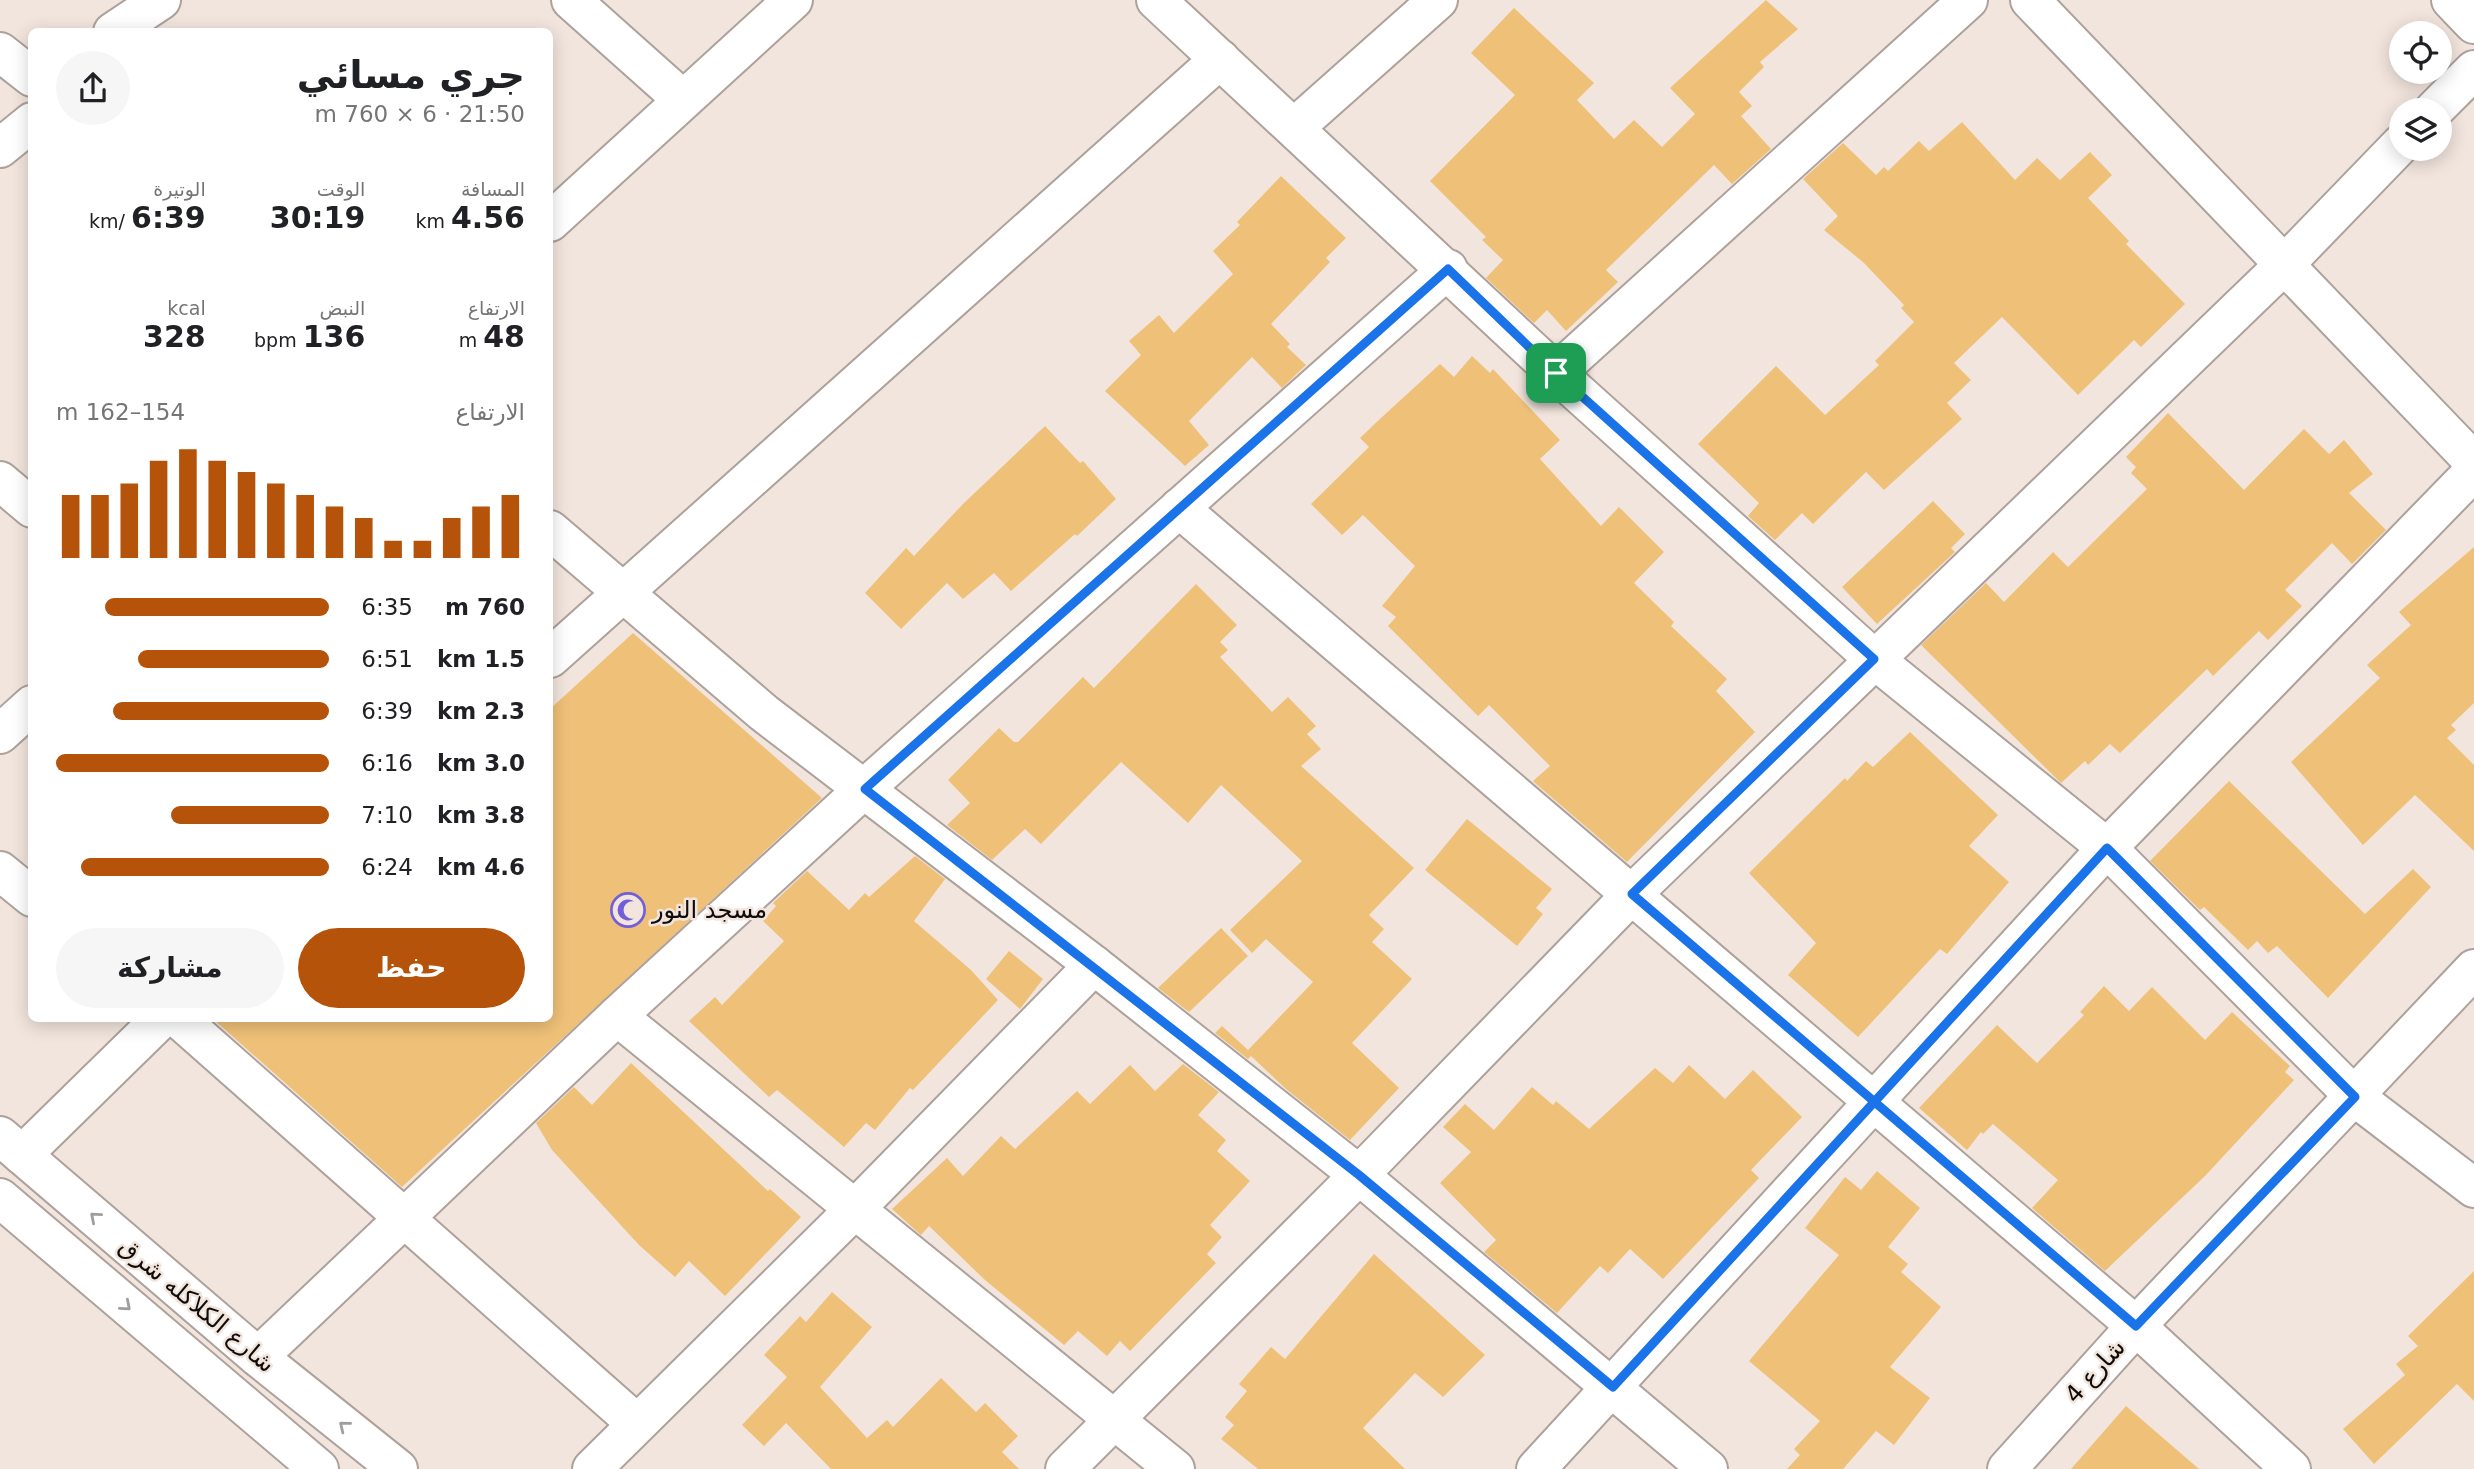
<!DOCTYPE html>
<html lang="ar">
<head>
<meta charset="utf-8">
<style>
	body { margin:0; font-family:"DejaVu Sans","Noto Naskh Arabic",sans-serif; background:#f6f6f6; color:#202124; direction:rtl; height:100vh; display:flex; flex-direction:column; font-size:26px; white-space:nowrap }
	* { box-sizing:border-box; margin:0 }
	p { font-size:23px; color:#757577 }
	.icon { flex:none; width:38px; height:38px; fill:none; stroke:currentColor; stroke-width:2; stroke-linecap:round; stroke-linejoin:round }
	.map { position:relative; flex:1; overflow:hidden; direction:ltr }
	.drawer { position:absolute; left:28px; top:28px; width:525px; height:994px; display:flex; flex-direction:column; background:#fff; border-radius:10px; box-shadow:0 4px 18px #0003; direction:rtl }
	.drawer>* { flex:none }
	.fabs { position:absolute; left:2389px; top:21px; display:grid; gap:14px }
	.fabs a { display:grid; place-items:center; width:63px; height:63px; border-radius:50%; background:#fff; box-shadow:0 4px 18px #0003; font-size:35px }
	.pin { position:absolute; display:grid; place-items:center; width:60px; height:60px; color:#fff; margin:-30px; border-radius:14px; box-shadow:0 4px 10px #0006 }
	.round { display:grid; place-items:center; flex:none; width:74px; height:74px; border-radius:37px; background:#f6f6f6 }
	.head { display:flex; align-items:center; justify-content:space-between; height:119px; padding:0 28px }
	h1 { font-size:38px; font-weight:800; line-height:52px }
	.metrics { display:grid; grid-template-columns:repeat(3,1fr); gap:10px; height:119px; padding:7px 28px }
	.metrics div { display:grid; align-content:center }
	.metrics b { font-size:30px; font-weight:800 }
	.metrics small { font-size:19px; font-weight:400 }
	.metrics p { font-size:19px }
	.chart { height:196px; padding:14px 28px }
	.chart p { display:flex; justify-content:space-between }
	.chart svg { width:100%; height:126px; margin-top:7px; stroke:#b45309; stroke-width:6 }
	.button { display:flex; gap:14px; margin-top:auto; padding:14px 28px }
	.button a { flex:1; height:80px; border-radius:42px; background:#b45309; color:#fff; font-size:28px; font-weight:800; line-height:80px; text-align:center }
	.button a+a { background:#f6f6f6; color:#202124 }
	ul { padding:0 28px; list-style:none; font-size:23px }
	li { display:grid; grid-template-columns:112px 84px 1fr; align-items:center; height:52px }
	li i { height:18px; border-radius:9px; background:#b45309 }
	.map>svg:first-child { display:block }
</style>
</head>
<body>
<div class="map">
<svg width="2474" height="1469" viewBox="0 0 2474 1469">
	<rect width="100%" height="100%" fill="#f2e5de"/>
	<g fill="#efc178">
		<polygon points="1766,0 1798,29 1760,62 1764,67 1739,92 1752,106 1741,116 1771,149 1732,184 1714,165 1606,270 1618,282 1566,331 1547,310 1534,323 1486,278 1503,260 1482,240 1486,237 1430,181 1515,95 1471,53 1514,8 1594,83 1577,100 1614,139 1634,120 1662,147 1695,114 1670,88"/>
		<polygon points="1962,122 2015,180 2037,158 2060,180 2090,152 2112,175 2088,198 2129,241 2126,244 2185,304 2141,347 2134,340 2078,395 2002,317 1954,363 1971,380 1947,403 1962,419 1884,490 1866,472 1813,524 1802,513 1775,540 1748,516 1759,503 1698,444 1776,366 1825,415 1879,365 1875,361 1914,322 1901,308 1904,305 1864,263 1824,230 1838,216 1803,179 1843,143 1876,175 1884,167 1888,171 1919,141 1929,151"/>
		<polygon points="1281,176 1346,238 1326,258 1330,262 1271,324 1290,344 1287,347 1306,365 1282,388 1252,357 1189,421 1209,445 1185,466 1105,391 1141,355 1129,341 1159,315 1174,333 1233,274 1213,251 1240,225 1237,222"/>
		<polygon points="1472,356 1490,373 1493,369 1560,440 1540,459 1601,526 1619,507 1664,552 1634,583 1674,622 1671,626 1727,679 1716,691 1755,732 1627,862 1535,783 1533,781 1550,766 1489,705 1478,716 1388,626 1396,617 1382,606 1415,566 1363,515 1342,535 1311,504 1369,447 1360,438 1382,417 1440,364 1454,377"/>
		<polygon points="2168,413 2244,490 2304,429 2329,454 2344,440 2373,474 2349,493 2386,530 2352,564 2332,543 2285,590 2302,606 2268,640 2259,631 2213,676 2207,669 2120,753 2110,744 2088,765 2085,761 2061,783 1921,645 1986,583 2004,602 2053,552 2068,567 2147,489 2131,473 2136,467 2126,457"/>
		<polygon points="1045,426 1080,463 1083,461 1116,499 1077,536 1075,534 1011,591 994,573 963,599 947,583 901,629 865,593 906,548 914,556 963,504"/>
		<polygon points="1933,501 1965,534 1951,548 1955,552 1877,624 1842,587"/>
		<polygon points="2474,547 2474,703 2451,725 2456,730 2447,738 2474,765 2474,851 2415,795 2363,845 2291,762 2380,678 2367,665 2411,625 2399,612"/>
		<polygon points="1196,584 1237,625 1220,642 1228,650 1220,657 1272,712 1288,697 1316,726 1307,734 1321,749 1301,766 1414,868 1369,915 1384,929 1372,942 1412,979 1352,1043 1399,1088 1350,1140 1286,1089 1251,1056 1248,1059 1215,1033 1222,1026 1248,1050 1313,982 1266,939 1252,953 1230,930 1302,861 1221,785 1188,823 1121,762 1041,844 1025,829 992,860 947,825 970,803 948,780 999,728 1014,742 1018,742 1083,677 1094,688"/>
		<polygon points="633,633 822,798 402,1187 212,1018 550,1018 550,709"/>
		<polygon points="1910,732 1998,815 1969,846 2009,882 1947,954 1940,949 1858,1037 1788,975 1816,943 1749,873 1845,778 1847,781 1866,761 1873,767"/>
		<polygon points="2229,781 2365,914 2413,869 2431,887 2328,998 2277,946 2268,953 2257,941 2248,950 2204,907 2200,910 2150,861"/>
		<polygon points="1467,819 1552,889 1536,908 1543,914 1517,946 1425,870"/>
		<polygon points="915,856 945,879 914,921 971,970 998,1000 913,1090 910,1088 875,1130 866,1123 844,1147 777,1090 769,1097 689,1021 715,997 722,1005 784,941 763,921 776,906 773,903 807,871 849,910 865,893 869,897"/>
		<polygon points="1221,928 1248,956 1189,1012 1158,988"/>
		<polygon points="1009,951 1043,979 1020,1009 986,979"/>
		<polygon points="2104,986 2129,1011 2152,987 2205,1040 2232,1012 2290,1066 2285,1072 2294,1080 2206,1175 2105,1271 2032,1208 2058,1180 1993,1124 1983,1134 1981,1132 1967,1150 1919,1108 1997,1025 2037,1063 2084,1015 2080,1012"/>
		<polygon points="631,1063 768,1191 770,1189 801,1217 725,1296 689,1261 675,1277 639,1245 552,1150 536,1123 574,1087 592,1105"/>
		<polygon points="1183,1064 1219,1092 1198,1115 1226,1140 1217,1151 1250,1181 1210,1225 1222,1237 1207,1254 1216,1263 1130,1351 1120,1341 1107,1356 1078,1331 1064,1345 985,1280 929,1226 921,1235 892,1209 947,1158 963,1176 1001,1136 1015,1149 1077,1091 1090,1104 1130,1065 1155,1091"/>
		<polygon points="1689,1065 1725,1099 1753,1070 1802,1117 1751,1170 1759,1178 1663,1279 1630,1249 1608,1273 1600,1266 1557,1313 1484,1252 1496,1240 1440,1183 1471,1152 1443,1127 1465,1104 1494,1130 1532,1087 1553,1105 1556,1101 1589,1129 1655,1068 1673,1083"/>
		<polygon points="1877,1171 1920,1208 1888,1247 1908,1264 1901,1272 1941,1307 1890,1367 1930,1398 1894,1445 1876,1431 1843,1469 1787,1469 1800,1455 1794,1449 1820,1421 1749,1361 1839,1255 1805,1228 1845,1177 1861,1190"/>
		<polygon points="1374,1254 1485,1355 1443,1397 1415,1373 1363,1428 1405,1469 1258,1469 1221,1439 1234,1425 1225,1417 1247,1391 1239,1384 1271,1347 1285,1359"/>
		<polygon points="2474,1271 2474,1401 2457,1384 2374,1464 2343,1429 2405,1375 2396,1364 2418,1346 2408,1336"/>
		<polygon points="832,1292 872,1327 820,1387 867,1438 887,1420 893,1427 941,1378 976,1412 985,1403 1018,1436 1002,1452 1019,1469 831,1469 786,1423 764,1446 742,1425 787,1377 764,1355 800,1316 806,1322"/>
		<polygon points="2126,1406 2199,1469 2071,1469"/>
	</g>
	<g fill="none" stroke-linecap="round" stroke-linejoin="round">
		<g stroke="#ada19b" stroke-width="42">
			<g id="minor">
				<polyline points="571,0 682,99"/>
				<polyline points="1156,0 1556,373 1874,659 2107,848 2355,1097 2474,1188"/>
				<polyline points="2030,0 2474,462"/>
				<polyline points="2451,0 2474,24"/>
				<polyline points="113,32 161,0"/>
				<polyline points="0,52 32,77"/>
				<polyline points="2434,110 2474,70"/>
				<polyline points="1294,128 1438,0"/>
				<polyline points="0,148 32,122"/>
				<polyline points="550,222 793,0"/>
				<polyline points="1556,373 1968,0"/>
				<polyline points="0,481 32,508"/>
				<polyline points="1179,508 2136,1326 2291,1469"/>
				<polyline points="550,530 764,713 1094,965 1359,1175 1708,1469"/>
				<polyline points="550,658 1220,59"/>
				<polyline points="0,734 32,705"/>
				<polyline points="0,871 32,897"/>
				<polyline points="617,1016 1175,1469"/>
				<polyline points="178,1018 636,1423"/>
				<polyline points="0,1136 258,1357 398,1469"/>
				<polyline points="22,1155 162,1018"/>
				<polyline points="0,1198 319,1469"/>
				<polyline points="258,1357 617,1016 865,788 1448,269"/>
				<polyline points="592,1469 856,1208 1094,965"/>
				<polyline points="1065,1469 1359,1175 1632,894 2283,266 2401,144"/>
				<polyline points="1536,1469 2107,848 2474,471"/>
				<polyline points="2007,1469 2136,1326 2474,969"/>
			</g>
		</g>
		<use href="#minor" stroke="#fff" stroke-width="38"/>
	</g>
	<defs><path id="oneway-chevron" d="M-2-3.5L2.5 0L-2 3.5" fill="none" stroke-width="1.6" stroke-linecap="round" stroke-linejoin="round" transform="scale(1.75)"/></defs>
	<g stroke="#9f9e9d">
		<use href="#oneway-chevron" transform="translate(95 1217) rotate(-139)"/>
		<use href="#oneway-chevron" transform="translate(126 1306) rotate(41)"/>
		<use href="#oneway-chevron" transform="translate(344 1426) rotate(-141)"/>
	</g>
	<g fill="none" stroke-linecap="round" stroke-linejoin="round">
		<g stroke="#fff" stroke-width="14">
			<polyline id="route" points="1556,373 1448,269 865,789 1359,1175 1613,1387 2107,848 2355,1097 2136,1326 1632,894 1874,659 1556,373"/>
		</g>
		<use href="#route" stroke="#1a73e8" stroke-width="9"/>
	</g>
	<defs>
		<g id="mosque-ring" transform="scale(1.75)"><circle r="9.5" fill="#f2e5de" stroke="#725ed9" stroke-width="1.5"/><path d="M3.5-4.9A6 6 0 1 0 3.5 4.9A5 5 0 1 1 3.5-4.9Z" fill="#725ed9"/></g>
	</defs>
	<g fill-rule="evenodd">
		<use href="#mosque-ring" x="628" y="910"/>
	</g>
	<g text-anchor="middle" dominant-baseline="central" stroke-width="5" stroke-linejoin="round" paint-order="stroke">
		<g font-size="24" fill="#100c09" stroke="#f2e5de" text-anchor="start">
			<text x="652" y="910">مسجد النور</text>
		</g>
		<g font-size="24" fill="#100c09" stroke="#f2e5de">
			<text transform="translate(197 1305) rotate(40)">شارع الكلاكله شرق</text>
			<text transform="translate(2095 1371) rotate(-48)">شارع 4</text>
		</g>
	</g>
</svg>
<div class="fabs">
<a><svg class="icon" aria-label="locate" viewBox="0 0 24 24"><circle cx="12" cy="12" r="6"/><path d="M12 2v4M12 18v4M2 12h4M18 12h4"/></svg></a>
<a><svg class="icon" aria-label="layers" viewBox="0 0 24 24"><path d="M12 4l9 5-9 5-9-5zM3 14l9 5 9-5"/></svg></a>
</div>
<div class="pin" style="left:1556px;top:373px;background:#1e9e55"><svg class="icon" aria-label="arrive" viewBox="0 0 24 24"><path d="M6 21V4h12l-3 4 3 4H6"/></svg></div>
<section class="drawer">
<div class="head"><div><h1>جري مسائي</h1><p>21:50 · 6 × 760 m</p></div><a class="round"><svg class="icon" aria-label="share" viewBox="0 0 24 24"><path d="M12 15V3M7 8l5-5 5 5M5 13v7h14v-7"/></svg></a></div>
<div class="metrics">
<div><p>المسافة</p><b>4.56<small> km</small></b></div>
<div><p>الوقت</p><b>30:19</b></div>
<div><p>الوتيرة</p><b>6:39<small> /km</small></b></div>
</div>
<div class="metrics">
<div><p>الارتفاع</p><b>48<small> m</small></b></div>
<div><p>النبض</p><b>136<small> bpm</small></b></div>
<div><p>kcal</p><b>328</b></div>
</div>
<div class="chart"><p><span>الارتفاع</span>154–162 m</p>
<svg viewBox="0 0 160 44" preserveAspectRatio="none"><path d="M5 44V22M15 44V22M25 44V18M35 44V10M45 44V6M55 44V10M65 44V14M75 44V18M85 44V22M95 44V26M105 44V30M115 44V38M125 44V38M135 44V30M145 44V26M155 44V22"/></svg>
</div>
<ul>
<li><b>760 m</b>6:35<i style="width:82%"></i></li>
<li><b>1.5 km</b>6:51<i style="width:70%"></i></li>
<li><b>2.3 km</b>6:39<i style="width:79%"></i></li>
<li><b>3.0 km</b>6:16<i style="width:100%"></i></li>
<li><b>3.8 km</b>7:10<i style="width:58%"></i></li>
<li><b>4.6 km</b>6:24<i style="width:91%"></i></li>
</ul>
<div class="button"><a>حفظ</a><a>مشاركة</a></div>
</section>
</div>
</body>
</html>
